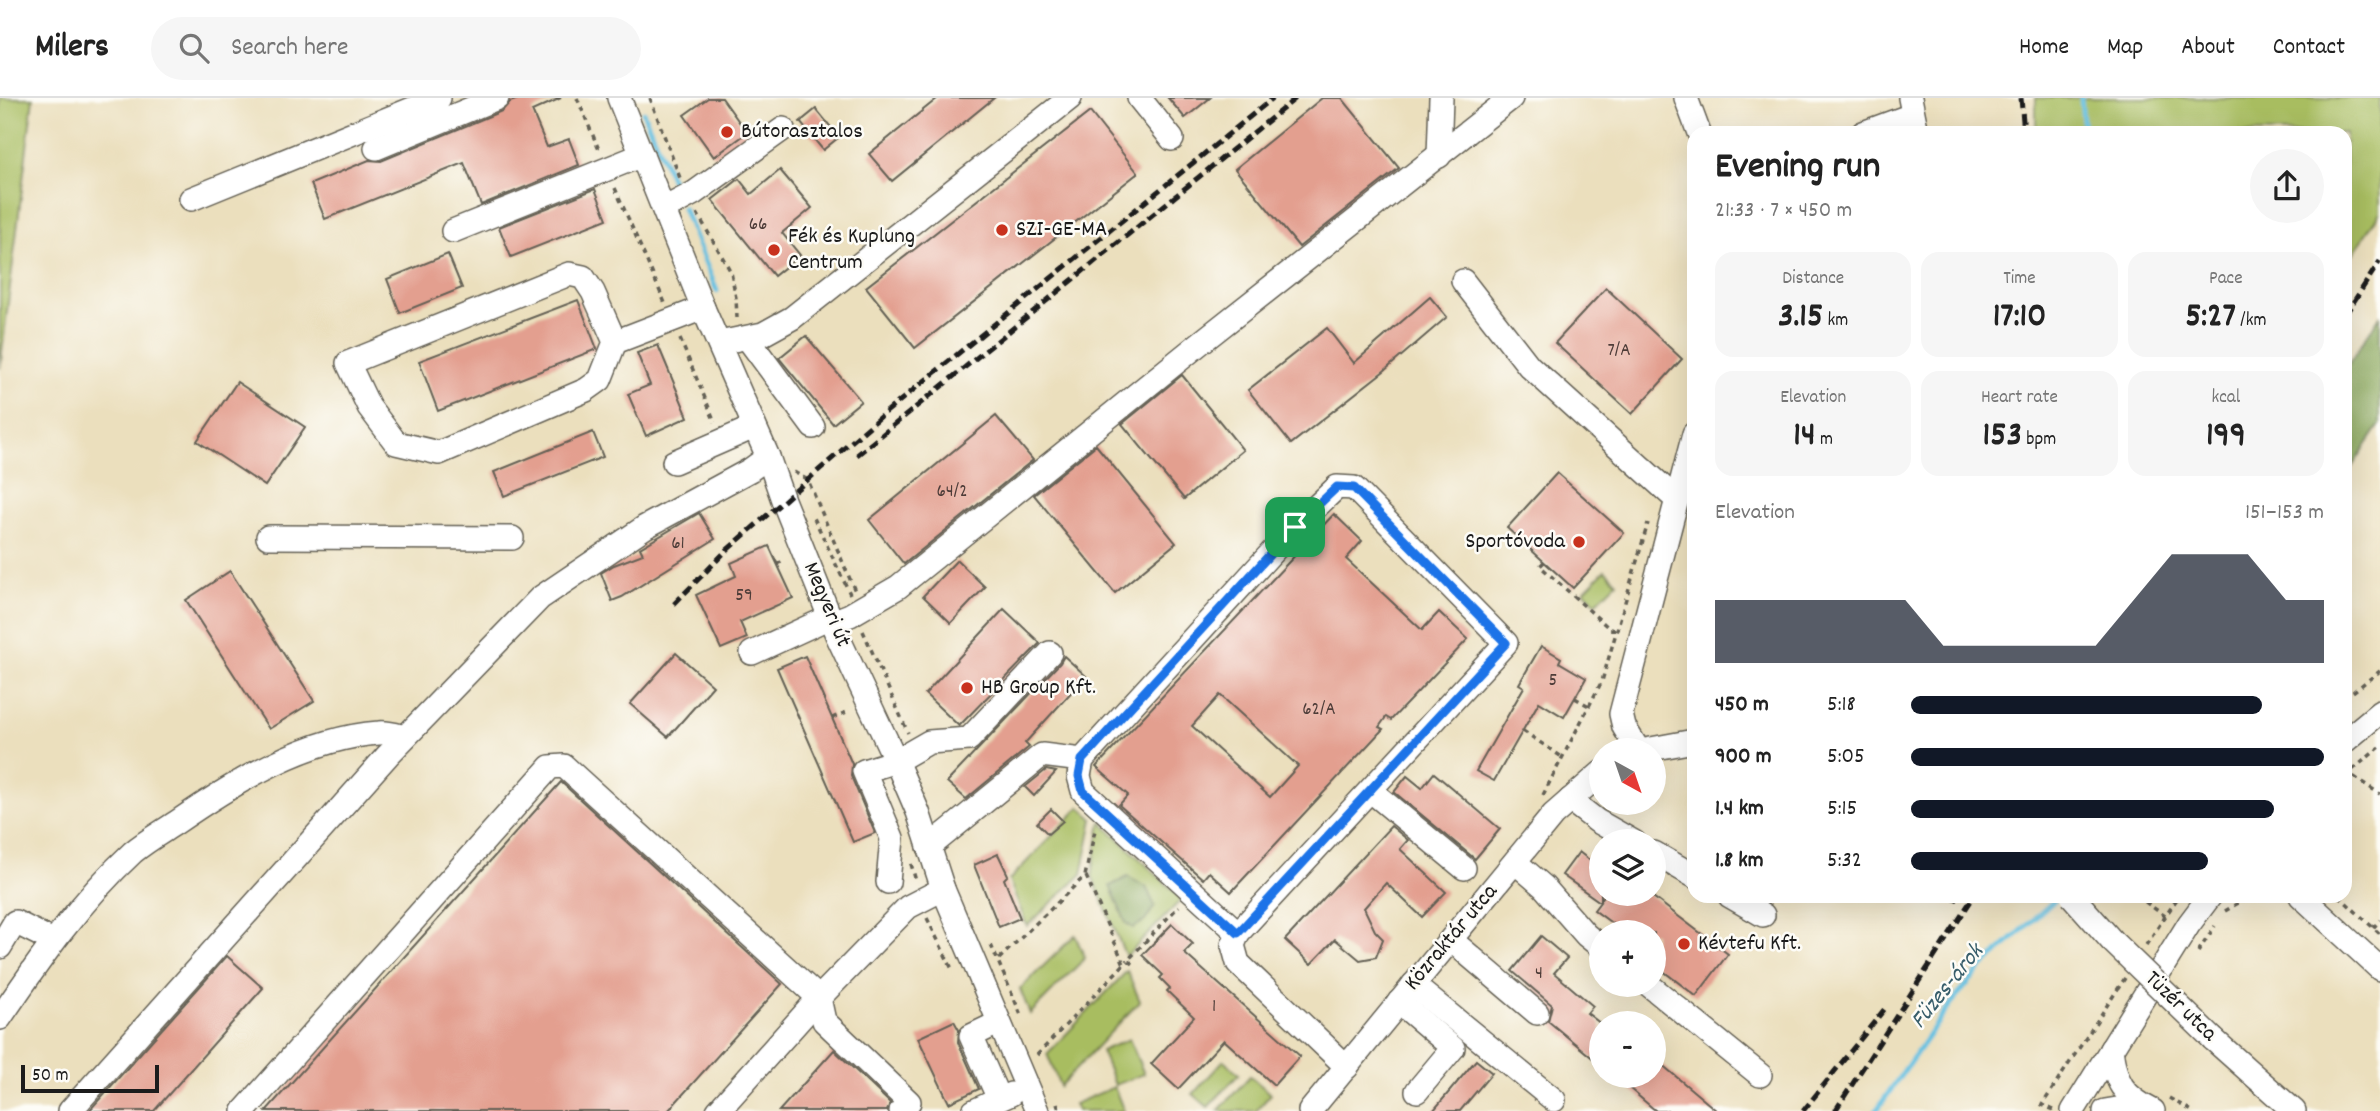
<!DOCTYPE html>
<html lang="en">
<head>
<meta charset="utf-8">
<style>
	body { margin:0; font-family:Dekko,sans-serif; background:#f6f6f6; color:#222; height:100vh; display:flex; flex-direction:column; font-size:26px; white-space:nowrap }
	* { box-sizing:border-box; margin:0 }
	p { font-size:23px; color:#767676 }
	.icon { flex:none; width:38px; height:38px; fill:none; stroke:currentColor; stroke-width:2; stroke-linecap:round; stroke-linejoin:round }
	.map { position:relative; flex:1; overflow:hidden }
	.details { position:absolute; left:1687px; top:28px; width:665px; height:777px; display:flex; flex-direction:column; background:#fff; border-radius:21px; box-shadow:0 7px 28px #0002 }
	.details>* { flex:none }
	.needle { width:46px; rotate:140deg }
	.controls { position:absolute; left:1589px; top:640px; display:grid; gap:14px }
	.controls a { display:grid; place-items:center; width:77px; height:77px; border-radius:50%; background:#fff; box-shadow:0 7px 28px #0002; font-size:35px }
	.scale { position:absolute; left:21px; bottom:18px; width:138px; box-sizing:border-box; padding-left:7px; border:4px solid #1c1c1c; border-top:0; font-size:19px; line-height:24px; white-space:nowrap; color:#1c1c1c; -webkit-text-stroke:5px #fdfcf7; paint-order:stroke }
	.pin { position:absolute; display:grid; place-items:center; width:60px; height:60px; color:#fff; margin:-30px; border-radius:14px; box-shadow:0 4px 10px #0006 }
	.round { display:grid; place-items:center; flex:none; width:74px; height:74px; border-radius:37px; background:#f6f6f6 }
	.headline { display:flex; align-items:center; justify-content:space-between; height:119px; padding:0 28px }
	h1 { font-size:38px; font-weight:800; line-height:52px }
	.stats { display:grid; grid-template-columns:repeat(3,1fr); gap:10px; height:119px; padding:7px 28px }
	.stats div { display:grid; align-content:center; border-radius:18px; background:#f6f6f6; text-align:center }
	.stats b { font-size:35px; font-weight:800 }
	.stats small { font-size:19px; font-weight:400 }
	.stats p { font-size:19px }
	.chart { height:196px; padding:14px 28px }
	.chart p { display:flex; justify-content:space-between }
	.chart svg { width:100%; height:126px; margin-top:7px; fill:#111827; opacity:.7 }
	ul { padding:0 28px; list-style:none; font-size:23px }
	li { display:grid; grid-template-columns:112px 84px 1fr; align-items:center; height:52px }
	li i { height:18px; border-radius:9px; background:#111827 }
	header { display:flex; align-items:center; gap:42px; box-sizing:border-box; height:98px; padding:0 35px; background:#fff; border-bottom:2px solid #e0e0e0 }
	header strong { font-size:33px }
	nav { display:flex; gap:38px; margin-inline-start:auto; font-size:24px }
	.search { width:490px; height:63px; background:#f6f6f6; display:flex; align-items:center; gap:18px; box-sizing:border-box; padding:0 24px; border-radius:38px; color:#767676; font-size:26px }
	.map>svg:first-child { display:block }
</style>
</head>
<body>
<header>
<strong>Milers</strong>
<div class="search"><svg class="icon" aria-label="search" viewBox="0 0 24 24"><circle cx="10" cy="10" r="6"/><path d="M15 15l6 6"/></svg>Search here</div>
<nav><a>Home</a><a>Map</a><a>About</a><a>Contact</a></nav>
</header>
<div class="map">
<svg width="2380" height="1013" viewBox="0 0 2380 1013">
	<rect width="100%" height="100%" fill="#fdfcf7"/>
	<filter id="ink" filterUnits="userSpaceOnUse"><feTurbulence type="fractalNoise" baseFrequency=".0143" numOctaves="2"/><feDisplacementMap in="SourceGraphic" scale="14" xChannelSelector="R" yChannelSelector="G"/><feConvolveMatrix kernelMatrix="1 2 1 2 8 2 1 2 1" color-interpolation-filters="sRGB"/></filter>
	<filter id="wash" filterUnits="userSpaceOnUse"><feTurbulence type="fractalNoise" baseFrequency=".00686" numOctaves="4" result="noise"/><feDisplacementMap in="SourceGraphic" scale="28" xChannelSelector="R" yChannelSelector="G"/><feGaussianBlur stdDeviation="1.57" result="paint"/><feColorMatrix in="noise" values="0 0 0 0 0 0 0 0 0 0 0 0 0 0 0 0 0 1.4 0 .05"/><feComposite in="paint" operator="in"/></filter>
	<g filter="url(#wash)">
		<rect width="100%" height="100%" fill="#ebdfbd"/>
		<g fill="#a8bd61" stroke="#626c3e" stroke-width="2">
			<polygon points="0,0 33,0 0,271"/>
			<polygon points="2036,0 2380,0 2380,114 2345,168 2345,35 2036,35"/>
			<polygon points="1605,472 1617,484 1596,505 1584,493"/>
			<polygon points="1080,709 1093,721 1082,776 1027,828 1009,782"/>
			<polygon points="1101,724 1182,801 1126,859 1092,778"/>
			<polygon points="1075,837 1085,860 1030,916 1020,891"/>
			<polygon points="1127,873 1140,903 1060,988 1047,956"/>
			<polygon points="1129,941 1144,976 1115,987 1101,953"/>
			<polygon points="1224,962 1239,976 1208,1009 1193,996"/>
			<polygon points="1250,978 1271,996 1256,1013 1218,1013"/>
			<polygon points="1114,989 1124,1013 1077,1013 1074,1006"/>
		</g>
		<g fill="#86a457" stroke="#51603a" stroke-width="2">
			<polygon points="2380,218 2380,327 2345,379 2345,271"/>
			<polygon points="1128,779 1146,789 1155,808 1145,823 1133,830 1126,825 1110,788"/>
		</g>
		<g fill="none" stroke-linecap="round" stroke-linejoin="round">
			<g stroke="#63c0e1" stroke-width="5">
				<polyline points="2081,0 2084,35"/>
				<polyline points="643,14 673,85"/>
				<polyline points="683,110 717,193"/>
				<polyline points="1876,1013 1949,908 1981,870 2059,798"/>
			</g>
		</g>
		<g id="blocks">
			<g fill="#e39f8f" fill-rule="evenodd">
				<polygon points="521,0 561,0 532,13 547,49 569,41 579,67 481,107 464,65 325,121 311,86 369,62 381,63 502,13 510,4"/>
				<polygon points="708,0 722,0 747,35 714,59 684,17"/>
				<polygon points="938,0 994,0 892,83 869,56"/>
				<polygon points="1168,0 1210,0 1185,20"/>
				<polygon points="1322,0 1342,0 1399,70 1299,149 1235,71"/>
				<polygon points="816,11 839,39 823,52 800,24"/>
				<polygon points="1090,14 1138,75 915,250 866,189"/>
				<polygon points="780,72 812,110 782,135 800,157 774,178 712,102 739,81 751,96"/>
				<polygon points="595,91 607,121 511,159 499,129"/>
				<polygon points="448,156 462,190 400,215 387,181"/>
				<polygon points="1606,190 1682,261 1632,316 1555,245"/>
				<polygon points="1430,199 1447,219 1384,273 1291,346 1248,292 1327,230 1354,265"/>
				<polygon points="578,202 597,251 438,313 419,263"/>
				<polygon points="806,238 861,303 833,326 779,260"/>
				<polygon points="658,247 688,319 646,338 628,296 650,287 637,255"/>
				<polygon points="1182,277 1243,352 1184,401 1122,326"/>
				<polygon points="237,284 305,329 265,388 197,343"/>
				<polygon points="996,318 1033,362 904,466 869,422"/>
				<polygon points="593,334 603,359 504,398 494,374"/>
				<polygon points="1096,347 1176,445 1115,495 1034,397"/>
				<polygon points="1557,375 1624,435 1573,490 1507,430"/>
				<polygon points="699,415 715,441 622,499 612,503 601,475 614,467 643,456 640,450"/>
				<path d="M1334,416L1362,443L1346,461L1422,532L1439,514L1468,541L1391,622L1386,619L1379,629L1383,631L1231,794L1209,774L1203,781L1119,707L1128,697L1096,669ZM1220,597L1298,668L1270,699L1192,628Z"/>
				<polygon points="769,448 793,500 740,524 747,540 721,551 696,497 736,478 731,465"/>
				<polygon points="957,462 985,489 951,525 923,498"/>
				<polygon points="230,473 314,603 269,631 186,502"/>
				<polygon points="1004,511 1040,545 959,628 925,596"/>
				<polygon points="1541,548 1561,560 1559,564 1586,580 1564,619 1539,604 1494,683 1476,673 1524,589 1519,586"/>
				<polygon points="676,555 713,588 668,639 630,606"/>
				<polygon points="805,558 852,666 851,678 875,735 853,744 777,570"/>
				<polygon points="1064,558 1086,578 1025,645 1029,649 966,701 947,684 1060,565"/>
				<polygon points="1046,672 1056,674 1034,698 1025,689"/>
				<polygon points="1434,675 1500,731 1475,761 1394,694 1407,678 1422,690"/>
				<polygon points="561,684 782,886 668,1013 266,1013"/>
				<polygon points="1051,711 1063,723 1048,736 1037,725"/>
				<polygon points="1391,728 1408,742 1400,751 1446,794 1422,819 1386,785 1364,810 1375,833 1383,841 1376,859 1360,862 1335,841 1311,866 1285,842"/>
				<polygon points="1579,754 1601,771 1601,802 1605,796 1649,796 1728,856 1696,898 1654,866 1654,835 1625,835 1594,812 1600,804 1562,777"/>
				<polygon points="998,756 1008,777 1004,781 1020,820 999,829 974,767"/>
				<polygon points="1172,826 1193,846 1184,855 1300,958 1274,987 1224,942 1178,991 1151,966 1194,919 1167,893 1170,890 1160,880 1163,877 1142,857"/>
				<polygon points="1541,838 1567,860 1554,875 1593,908 1587,915 1601,926 1601,967 1548,923 1552,907 1512,873"/>
				<polygon points="227,858 263,890 154,1013 89,1013"/>
				<polygon points="954,923 959,932 958,944 979,991 949,1005 918,940"/>
				<polygon points="834,952 890,1005 887,1013 779,1013"/>
				<polygon points="1654,960 1717,1013 1656,1013 1615,978 1654,978"/>
				<polygon points="1476,962 1492,975 1460,1013 1433,1013"/>
			</g>
		</g>
	</g>
	<g filter="url(#ink)">
		<use href="#blocks" fill-opacity="0" stroke="#646054" stroke-width="2"/>
		<g fill="none" stroke-linecap="round" stroke-linejoin="round">
			<g stroke="#646054" stroke-width="26">
				<g id="minor">
					<polyline points="619,0 703,210 768,359 783,402 837,537 896,663 918,714 943,791 1037,1013"/>
					<polyline points="1139,0 1172,41"/>
					<polyline points="1686,0 1699,35"/>
					<polyline points="1910,0 1917,35"/>
					<polyline points="1863,35 1912,17"/>
					<polyline points="376,50 497,0"/>
					<polyline points="1439,58 1441,0"/>
					<polyline points="191,101 439,0"/>
					<polyline points="664,111 694,95 783,31"/>
					<polyline points="453,133 642,57"/>
					<polyline points="1463,183 1529,268 1677,402"/>
					<polyline points="748,241 813,329"/>
					<polyline points="615,244 600,282 586,292 439,355 396,345 369,309 348,265 569,176 583,179 593,194 615,244 703,210"/>
					<polyline points="719,245 763,236 792,220 1070,0"/>
					<polyline points="674,364 754,329"/>
					<polyline points="268,439 512,440"/>
					<polyline points="832,524 850,517 898,489 1199,246 1511,0"/>
					<polyline points="752,555 830,519"/>
					<polyline points="2345,643 2380,614"/>
					<polyline points="1639,653 1624,629 1621,616 1694,336"/>
					<polyline points="1640,653 1694,643"/>
					<polyline points="1371,693 1464,770"/>
					<polyline points="1570,702 1597,723 1634,744"/>
					<polyline points="929,749 1042,657 1082,662"/>
					<polyline points="1654,755 1694,778"/>
					<polyline points="1515,764 1544,789 1586,837 1601,849"/>
					<polyline points="888,784 892,740 864,673 896,663 929,644 969,641 1050,555"/>
					<polyline points="1730,798 1763,817"/>
					<polyline points="2301,798 2380,871"/>
					<polyline points="1238,835 1083,693 1079,678 1082,662 1295,429 1337,389 1354,390 1506,545 1238,835 1233,847 1238,865 1347,969"/>
					<polyline points="1451,842 1537,915"/>
					<polyline points="0,849 15,824 53,843"/>
					<polyline points="1413,887 1554,1002"/>
					<polyline points="1649,887 1760,977"/>
					<polyline points="1399,904 1453,950 1417,993"/>
					<path d="M0,920C40,861 80,803 133,754C146,743 162,734 177,724C235,684 306,640 379,635C388,634 397,637 405,639"/>
					<polyline points="998,925 971,938 999,1001"/>
					<polyline points="2213,941 2294,1013"/>
					<path d="M2111,951C2115,984 2123,998 2153,1013"/>
					<polyline points="70,1013 388,657 540,500 645,429 750,372 768,359"/>
					<polyline points="244,1013 550,669 564,668 819,900 824,923 909,1004 901,1013"/>
					<polyline points="718,1013 819,900 908,809 943,791"/>
					<polyline points="974,1013 1011,996"/>
					<polyline points="1310,1013 1553,717 1601,675"/>
					<polyline points="2073,1013 2189,826 2210,798"/>
					<polyline points="2105,1013 2141,1007"/>
				</g>
			</g>
			<g stroke="#646054" stroke-width="3.5" stroke-dasharray="5 5" stroke-linecap="butt">
				<polyline points="577,0 600,54"/>
				<polyline points="650,0 680,80"/>
				<polyline points="615,90 665,205"/>
				<polyline points="697,115 731,174 736,200 737,220"/>
				<polyline points="680,241 715,324"/>
				<polyline points="794,374 808,382 855,493"/>
				<polyline points="814,420 850,496"/>
				<polyline points="1544,464 1540,468 1610,531 1616,532"/>
				<polyline points="777,466 785,462"/>
				<polyline points="863,533 908,635"/>
				<polyline points="1575,600 1589,608"/>
				<polyline points="2345,600 2380,573"/>
				<polyline points="832,620 849,613"/>
				<polyline points="1523,633 1562,659"/>
				<polyline points="2345,673 2380,696"/>
				<polyline points="2345,678 2380,649"/>
				<polyline points="1543,697 1602,583 1648,425"/>
				<polyline points="911,766 916,783"/>
				<polyline points="1086,778 1124,866"/>
				<polyline points="2137,798 2165,818"/>
				<polyline points="2339,798 2380,836"/>
				<polyline points="2225,813 2250,798"/>
				<polyline points="927,820 953,873"/>
				<polyline points="2373,830 2380,822"/>
				<polyline points="991,847 1021,917"/>
				<polyline points="2146,847 2179,798"/>
				<polyline points="2198,854 2215,828"/>
				<polyline points="999,861 1085,778 1095,732"/>
				<polyline points="1133,866 1128,862 1179,808"/>
				<polyline points="1037,957 1128,862"/>
				<polyline points="2169,1000 2192,1013"/>
				<polyline points="1057,1005 1060,1013"/>
				<polyline points="2054,1012 2042,1007 2125,880"/>
			</g>
			<use href="#minor" stroke="#fff" stroke-width="23"/>
			<g stroke="#1c1c1c" stroke-width="5" stroke-dasharray="10 5" stroke-linecap="butt">
				<polyline points="2021,0 2024,35"/>
				<polyline points="2345,217 2380,163"/>
				<polyline points="857,357 1296,0"/>
				<polyline points="674,506 726,453 880,319 1273,0"/>
				<polyline points="1955,803 1957,798"/>
				<polyline points="1803,1013 1887,908"/>
				<polyline points="1835,1013 1974,798"/>
			</g>
			<g stroke="#646054" stroke-width="26" stroke-linecap="butt">
				<polyline id="minor-bridge" points="2072,798 2112,843 2213,941"/>
			</g>
			<use href="#minor-bridge" stroke="#fff" stroke-width="23"/>
		</g>
	</g>
	<g fill="none" stroke-linecap="round" stroke-linejoin="round" filter="url(#ink)">
		<g stroke="#fff" stroke-width="14">
			<polygon id="route" points="1337,389 1354,390 1506,545 1238,835 1083,693 1079,678 1082,662 1295,429"/>
		</g>
		<use href="#route" stroke="#1a73e8" stroke-width="9"/>
	</g>
	<g fill="#c8321e" stroke="#fdfcf7" stroke-width="2.5">
		<circle cx="727" cy="34" r="7"/>
		<circle cx="1002" cy="132" r="7"/>
		<circle cx="774" cy="152" r="7"/>
		<circle cx="1579" cy="444" r="7"/>
		<circle cx="967" cy="590" r="7"/>
		<circle cx="1684" cy="846" r="7"/>
	</g>
	<g text-anchor="middle" dominant-baseline="central" stroke-width="5" stroke-linejoin="round" paint-order="stroke">
		<g font-size="19" fill="#4e3d39">
			<text x="758" y="127">66</text>
			<text x="1619" y="253">7/A</text>
			<text x="952" y="394">64/2</text>
			<text x="678" y="446">61</text>
			<text x="744" y="498">59</text>
			<text x="1553" y="583">5</text>
			<text x="1319" y="612">62/A</text>
			<text x="1539" y="876">4</text>
			<text x="1214" y="909">1</text>
		</g>
		<g font-size="23" fill="#1c1c1c" stroke="#fdfcf7" text-anchor="start">
			<text x="741" y="34">Bútorasztalos</text>
			<text x="1016" y="132">SZI-GE-MA</text>
			<text x="788" y="139">Fék és Kuplung<tspan x="788" dy="26">Centrum</tspan></text>
			<text x="1565" y="444" text-anchor="end">Sportóvoda</text>
			<text x="981" y="590">HB Group Kft.</text>
			<text x="1698" y="846">Kévtefu Kft.</text>
		</g>
		<g font-size="23" fill="#1c1c1c" stroke="#fdfcf7">
			<text transform="translate(826 507) rotate(67)">Megyeri út</text>
			<text transform="translate(1452 840) rotate(-50)">Közraktár utca</text>
			<text transform="translate(2180 909) rotate(44)">Tüzér utca</text>
		</g>
		<g font-size="24" font-style="italic" fill="#385e6b" stroke="#fdfcf7">
			<text transform="translate(1948 889) rotate(-51)">Füzes-árok</text>
		</g>
	</g>
</svg>
<div class="controls">
<a><svg class="needle" viewBox="-14 -14 28 28"><path d="M0-13l5 13h-10z" fill="#e53935"/><path d="M0 13l5-13h-10z" fill="#767676"/></svg></a>
<a><svg class="icon" aria-label="layers" viewBox="0 0 24 24"><path d="M12 4l9 5-9 5-9-5zM3 14l9 5 9-5"/></svg></a>
<a>+</a>
<a>−</a>
</div>
<div class="scale">50 m</div>
<div class="pin" style="left:1295px;top:429px;background:#1e9e55"><svg class="icon" aria-label="arrive" viewBox="0 0 24 24"><path d="M6 21V4h12l-3 4 3 4H6"/></svg></div>
<section class="details">
<div class="headline"><div><h1>Evening run</h1><p>21:33 · 7 × 450 m</p></div><a class="round"><svg class="icon" aria-label="share" viewBox="0 0 24 24"><path d="M12 15V3M7 8l5-5 5 5M5 13v7h14v-7"/></svg></a></div>
<div class="stats">
<div><p>Distance</p><b>3.15<small> km</small></b></div>
<div><p>Time</p><b>17:10</b></div>
<div><p>Pace</p><b>5:27<small> /km</small></b></div>
</div>
<div class="stats">
<div><p>Elevation</p><b>14<small> m</small></b></div>
<div><p>Heart rate</p><b>153<small> bpm</small></b></div>
<div><p>kcal</p><b>199</b></div>
</div>
<div class="chart"><p><span>Elevation</span>151–153 m</p>
<svg viewBox="0 0 160 44" preserveAspectRatio="none"><path d="M0 44V22L10 22L20 22L30 22L40 22L50 22L60 38L70 38L80 38L90 38L100 38L110 22L120 6L130 6L140 6L150 22L160 22V44z"/></svg>
</div>
<ul>
<li><b>450 m</b>5:18<i style="width:85%"></i></li>
<li><b>900 m</b>5:05<i style="width:100%"></i></li>
<li><b>1.4 km</b>5:15<i style="width:88%"></i></li>
<li><b>1.8 km</b>5:32<i style="width:72%"></i></li>
</ul>
</section>
</div>
</body>
</html>
